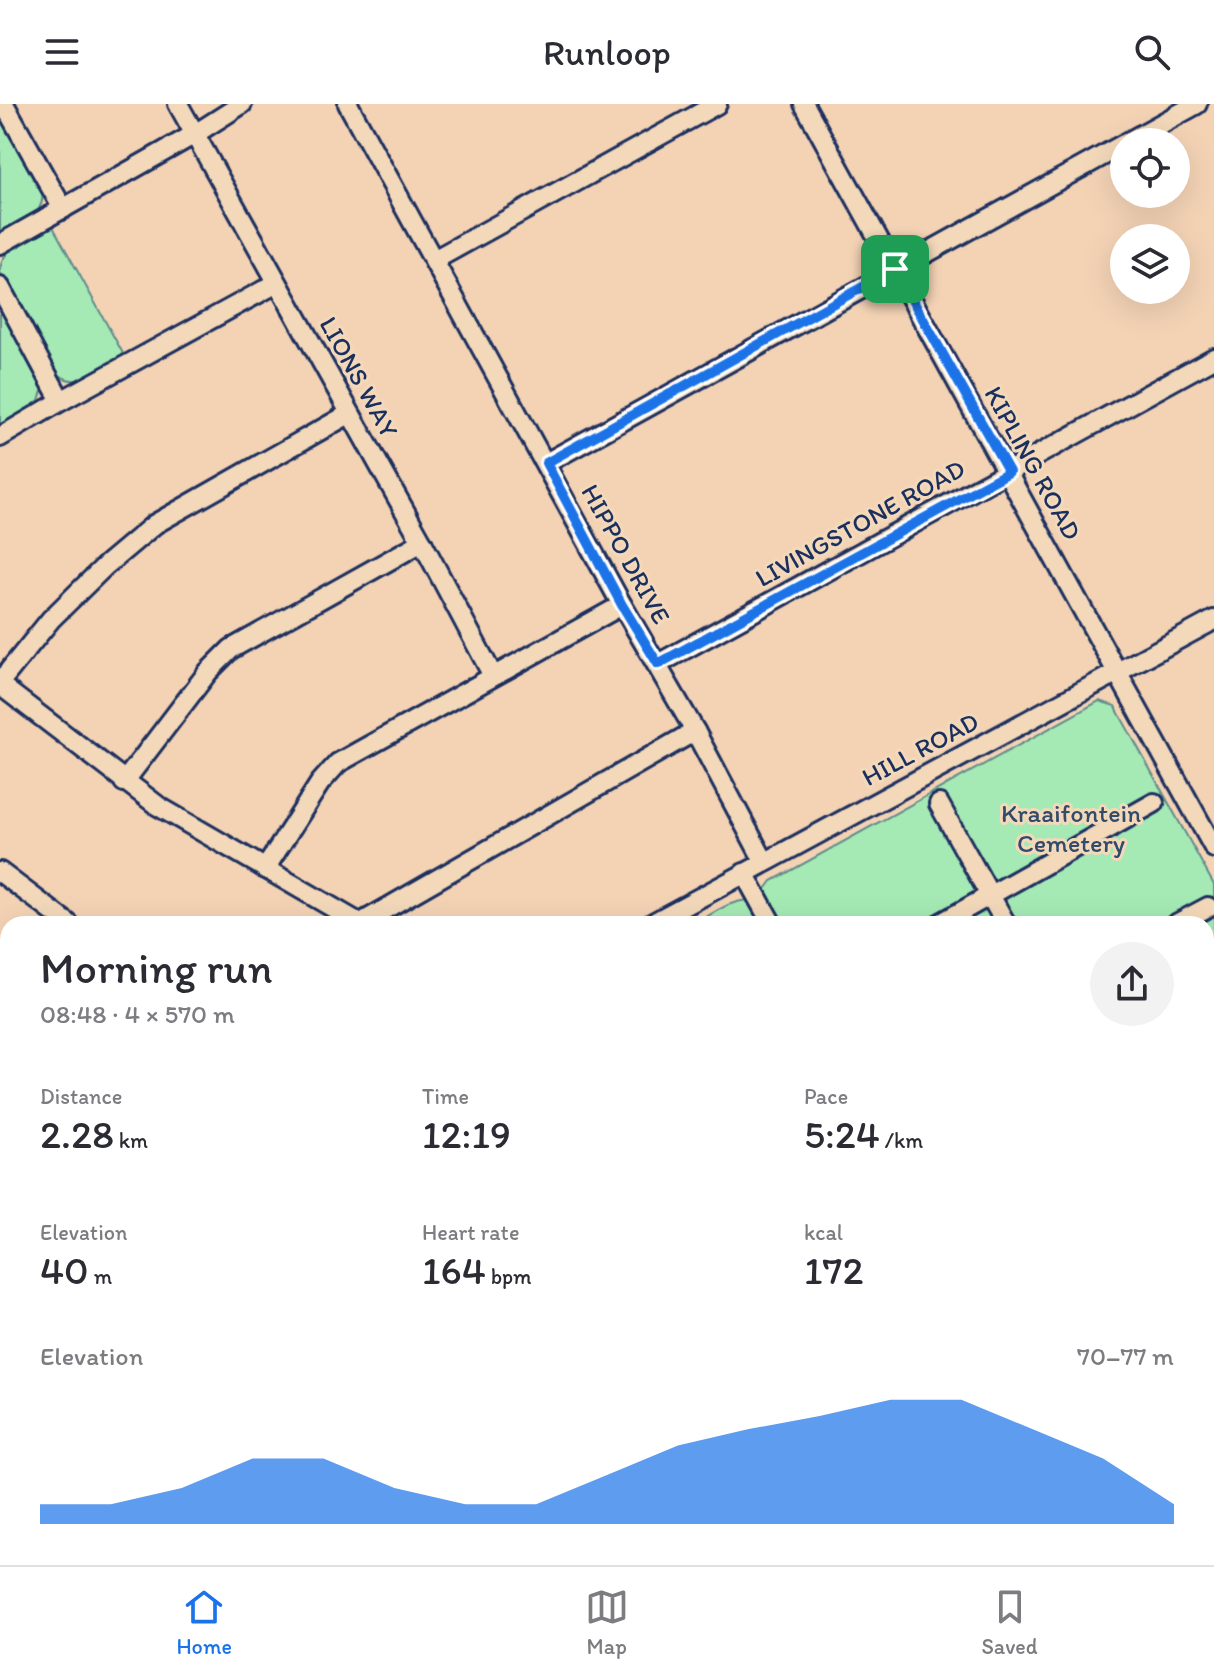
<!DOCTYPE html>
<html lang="en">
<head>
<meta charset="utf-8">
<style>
	body { margin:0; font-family:Itim,sans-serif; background:#f2f2f3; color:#2b2b33; height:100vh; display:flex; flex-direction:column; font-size:30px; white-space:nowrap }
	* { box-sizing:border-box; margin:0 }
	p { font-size:26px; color:#7c7c81 }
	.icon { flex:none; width:44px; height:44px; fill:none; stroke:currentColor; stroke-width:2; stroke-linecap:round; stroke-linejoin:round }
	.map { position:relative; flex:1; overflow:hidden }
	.panel { position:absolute; left:0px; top:812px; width:1214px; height:650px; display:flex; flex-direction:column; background:#fff; border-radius:24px 24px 0 0; box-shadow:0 8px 32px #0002 }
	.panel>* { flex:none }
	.buttons { position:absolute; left:1110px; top:24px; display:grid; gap:16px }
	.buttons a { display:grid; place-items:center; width:80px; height:80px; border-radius:50%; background:#fff; box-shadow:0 8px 32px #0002; font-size:40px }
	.pin { position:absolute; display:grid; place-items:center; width:68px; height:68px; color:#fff; margin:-34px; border-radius:16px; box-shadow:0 4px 12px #0006 }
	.round { display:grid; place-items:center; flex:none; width:84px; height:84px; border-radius:42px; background:#f2f2f3 }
	.overview { display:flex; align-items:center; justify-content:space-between; height:136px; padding:0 40px }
	h1 { font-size:44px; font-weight:600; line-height:60px }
	.figures { display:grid; grid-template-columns:repeat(3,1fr); gap:12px; height:136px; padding:8px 40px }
	.figures div { display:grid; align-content:center }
	.figures b { font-size:40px; font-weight:600 }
	.figures small { font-size:22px; font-weight:400 }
	.figures p { font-size:22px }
	.chart { height:224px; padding:16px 40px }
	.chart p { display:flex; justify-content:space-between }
	.chart svg { width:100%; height:144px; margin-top:8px; fill:#1a73e8; opacity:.7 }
	header { display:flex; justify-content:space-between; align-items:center; height:104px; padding:0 40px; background:#fff; font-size:36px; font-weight:600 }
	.tabs { display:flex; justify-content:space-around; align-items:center; height:112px; border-top:2px solid #e1e1e2; background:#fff; font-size:22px; color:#7c7c81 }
	.tabs a { display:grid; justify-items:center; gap:4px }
	.tabs .selected { color:#1a73e8 }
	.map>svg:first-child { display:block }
</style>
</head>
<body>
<header><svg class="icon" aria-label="menu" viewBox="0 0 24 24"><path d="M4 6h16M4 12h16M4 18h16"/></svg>Runloop<svg class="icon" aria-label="search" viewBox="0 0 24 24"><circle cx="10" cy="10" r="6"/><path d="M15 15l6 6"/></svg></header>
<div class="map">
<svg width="1214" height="1461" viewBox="0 0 1214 1461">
	<rect width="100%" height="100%" fill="#f4d3b5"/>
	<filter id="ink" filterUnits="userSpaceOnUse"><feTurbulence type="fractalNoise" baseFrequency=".0125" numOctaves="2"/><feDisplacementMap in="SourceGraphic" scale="16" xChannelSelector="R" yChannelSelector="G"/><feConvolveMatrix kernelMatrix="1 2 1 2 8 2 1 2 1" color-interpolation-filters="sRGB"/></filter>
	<g filter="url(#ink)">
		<g fill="#a5eab5" stroke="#608c8a" stroke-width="2">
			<path d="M0,9L42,86C47,112 19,120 0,130Z"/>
			<path d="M52,121L125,253C104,264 75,290 55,267L0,168C0,142 32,132 52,121Z"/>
			<polygon points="0,201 43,284 38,299 0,323"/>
			<path d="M1099,597L1115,602L1214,781V1372L1206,1367V820H694C705,814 717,806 728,801C752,791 754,803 772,777Z"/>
		</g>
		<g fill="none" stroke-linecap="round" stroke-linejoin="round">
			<g stroke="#1b2f5e" stroke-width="24">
				<g id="minor">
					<polyline points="4,0 63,105"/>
					<polyline points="178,0 422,438 493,572"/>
					<polyline points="348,0 622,501 695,627 764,757"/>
					<polyline points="804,0 1214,744"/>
					<polyline points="1128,38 1197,0"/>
					<polyline points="0,140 195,30 242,0"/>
					<polyline points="434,156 717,0"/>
					<polyline points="0,183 61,297"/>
					<polyline points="0,333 61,297 277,179"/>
					<polyline points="546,359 1124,40"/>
					<polyline points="658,560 1214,254"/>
					<polyline points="0,578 51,515 105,462 155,420 349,310"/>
					<polyline points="0,581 158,702 361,820"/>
					<polyline points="124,678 208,568 231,545 422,438"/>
					<polyline points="939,700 1006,820"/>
					<polyline points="265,765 320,679 338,659 622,501"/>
					<polyline points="0,768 69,820"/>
					<polyline points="744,769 772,820"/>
					<polyline points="361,819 695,627"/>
					<polyline points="651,820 1214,516"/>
					<polyline points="939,820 1154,699"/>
					<polyline points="1176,820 1208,803"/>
					<polyline points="1206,936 1214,931"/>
					<polyline points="1206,1072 1214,1068"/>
					<polyline points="1206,1187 1213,1200"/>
					<polyline points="0,1289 8,1279"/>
					<polyline points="0,1343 8,1349"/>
					<polyline points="1206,1436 1214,1423"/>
					<polyline points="312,1454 321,1461"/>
					<polyline points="689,1454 698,1461"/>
					<polyline points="1154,1454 1166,1461"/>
					<polyline points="76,1461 79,1454"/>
					<polyline points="913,1461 920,1454"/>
					<polyline points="1089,1461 1096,1454"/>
					<polyline points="1191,1461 1195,1454"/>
				</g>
			</g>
			<g stroke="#1b2f5e" stroke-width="30">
				<g id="major">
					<polyline points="0,1008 8,1014"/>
					<polyline points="0,1054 8,1060"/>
					<polyline points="487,1454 495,1461"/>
					<polyline points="542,1454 551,1461"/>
				</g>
			</g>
			<use href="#minor" stroke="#f3d9ba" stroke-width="18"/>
			<use href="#major" stroke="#f3d9ba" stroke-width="24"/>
		</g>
	</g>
	<g fill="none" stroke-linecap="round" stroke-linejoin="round" filter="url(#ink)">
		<g stroke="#fff" stroke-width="16">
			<polygon id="route" points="895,165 1009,368 658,560 622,501 546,359"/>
		</g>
		<use href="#route" stroke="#1a73e8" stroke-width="10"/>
	</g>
	<g text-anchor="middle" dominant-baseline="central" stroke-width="6" stroke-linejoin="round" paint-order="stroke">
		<g font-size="26" fill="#1b2f5e" stroke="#f3d9ba">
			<text transform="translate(359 273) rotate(61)">LIONS WAY</text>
			<text transform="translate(1033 359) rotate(61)">KIPLING ROAD</text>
			<text transform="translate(860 419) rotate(-29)">LIVINGSTONE ROAD</text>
			<text transform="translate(626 450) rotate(61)">HIPPO DRIVE</text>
			<text transform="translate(920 645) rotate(-28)">HILL ROAD</text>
		</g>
		<g font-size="26" fill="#304b6b" stroke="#f3d9ba">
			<text x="1071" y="709">Kraaifontein<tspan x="1071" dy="30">Cemetery</tspan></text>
		</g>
	</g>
</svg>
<div class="buttons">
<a><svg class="icon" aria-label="locate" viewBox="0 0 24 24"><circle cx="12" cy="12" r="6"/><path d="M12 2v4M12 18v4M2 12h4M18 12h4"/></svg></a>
<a><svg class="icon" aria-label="layers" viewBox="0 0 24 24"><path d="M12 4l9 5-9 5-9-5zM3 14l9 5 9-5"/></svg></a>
</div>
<div class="pin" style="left:895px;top:165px;background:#1e9e55"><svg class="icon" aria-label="arrive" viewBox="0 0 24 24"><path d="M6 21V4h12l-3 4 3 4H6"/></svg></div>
<section class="panel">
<div class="overview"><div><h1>Morning run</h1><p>08:48 · 4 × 570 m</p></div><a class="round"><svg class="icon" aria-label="share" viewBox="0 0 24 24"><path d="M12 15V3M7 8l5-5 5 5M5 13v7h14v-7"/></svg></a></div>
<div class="figures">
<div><p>Distance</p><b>2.28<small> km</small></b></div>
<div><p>Time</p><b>12:19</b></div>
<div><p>Pace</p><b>5:24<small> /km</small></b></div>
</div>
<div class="figures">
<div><p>Elevation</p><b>40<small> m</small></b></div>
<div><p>Heart rate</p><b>164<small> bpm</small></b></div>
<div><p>kcal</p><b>172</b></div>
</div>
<div class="chart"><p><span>Elevation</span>70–77 m</p>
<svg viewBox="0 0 160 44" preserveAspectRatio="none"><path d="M0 44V38L10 38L20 33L30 24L40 24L50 33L60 38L70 38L80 29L90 20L100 15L110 11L120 6L130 6L140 15L150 24L160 38V44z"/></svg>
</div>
</section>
</div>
<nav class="tabs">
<a class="selected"><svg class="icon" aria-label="home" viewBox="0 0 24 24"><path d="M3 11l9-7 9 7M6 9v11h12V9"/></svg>Home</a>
<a><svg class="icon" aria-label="map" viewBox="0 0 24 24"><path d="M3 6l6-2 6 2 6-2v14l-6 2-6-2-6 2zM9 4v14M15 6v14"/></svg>Map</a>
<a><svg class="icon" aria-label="saved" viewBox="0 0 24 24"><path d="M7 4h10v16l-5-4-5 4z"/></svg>Saved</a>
</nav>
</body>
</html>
